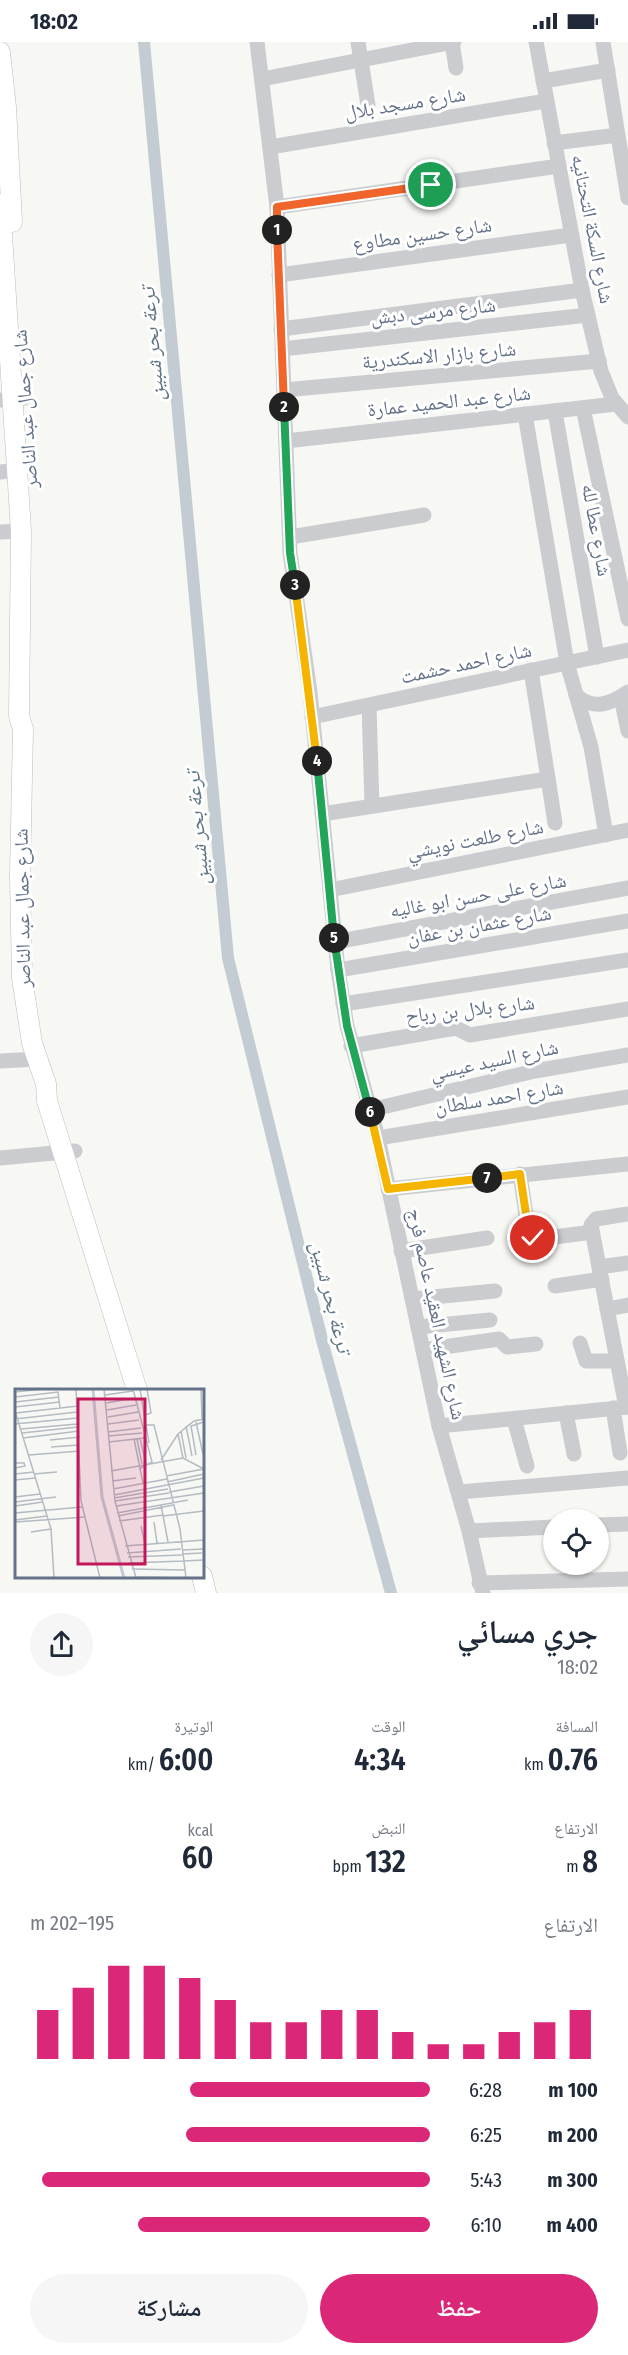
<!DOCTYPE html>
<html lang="ar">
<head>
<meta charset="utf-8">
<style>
	body { margin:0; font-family:"Fira Sans Condensed","Noto Naskh Arabic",sans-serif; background:#f6f6f7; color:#1f2937; direction:rtl; height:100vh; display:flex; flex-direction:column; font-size:22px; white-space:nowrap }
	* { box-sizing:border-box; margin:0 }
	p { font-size:20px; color:#747a83 }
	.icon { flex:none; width:33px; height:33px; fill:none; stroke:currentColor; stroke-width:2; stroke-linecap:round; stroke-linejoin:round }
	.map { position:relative; height:1551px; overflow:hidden; direction:ltr }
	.side { display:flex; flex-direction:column; background:#fff; flex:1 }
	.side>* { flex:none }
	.tools { position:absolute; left:543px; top:1467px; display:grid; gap:12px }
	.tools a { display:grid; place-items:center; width:66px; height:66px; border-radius:50%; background:#fff; box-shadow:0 2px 4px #0004; font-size:30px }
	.pin { position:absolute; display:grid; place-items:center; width:51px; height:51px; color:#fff; margin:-26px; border:3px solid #fff; border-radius:50%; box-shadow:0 2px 6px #0007 }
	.km { position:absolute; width:30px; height:30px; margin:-15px; border-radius:50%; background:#222; color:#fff; font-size:16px; line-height:30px; text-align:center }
	.round { display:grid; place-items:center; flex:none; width:63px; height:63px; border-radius:32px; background:#f6f6f7 }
	.head { display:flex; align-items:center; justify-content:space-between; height:102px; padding:0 30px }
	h1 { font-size:33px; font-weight:600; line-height:45px }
	.stats { display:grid; grid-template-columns:repeat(3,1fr); gap:9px; height:102px; padding:6px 30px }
	.stats div { display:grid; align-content:center }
	.stats b { font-size:30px; font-weight:600 }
	.stats small { font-size:16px; font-weight:400 }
	.stats p { font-size:16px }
	.chart { height:168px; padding:12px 30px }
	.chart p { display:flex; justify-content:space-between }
	.chart svg { width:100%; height:108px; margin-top:6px; stroke:#db2777; stroke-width:6 }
	.cta { display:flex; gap:12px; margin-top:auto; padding:12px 30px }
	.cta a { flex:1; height:69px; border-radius:36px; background:#db2777; color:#fff; font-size:24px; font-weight:600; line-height:69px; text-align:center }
	.cta a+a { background:#f6f6f7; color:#1f2937 }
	ul { padding:0 30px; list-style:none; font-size:20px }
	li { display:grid; grid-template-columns:96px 72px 1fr; align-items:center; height:45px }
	li i { height:15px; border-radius:8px; background:#db2777 }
	.status { display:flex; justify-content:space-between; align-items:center; height:42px; padding:0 30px; background:#fff; direction:ltr }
	.status svg { height:16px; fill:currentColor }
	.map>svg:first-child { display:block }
</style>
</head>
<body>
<div class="status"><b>18:02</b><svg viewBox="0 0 49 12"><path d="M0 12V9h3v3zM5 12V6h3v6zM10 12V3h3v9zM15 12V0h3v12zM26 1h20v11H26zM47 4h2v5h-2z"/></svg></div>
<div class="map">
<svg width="628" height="1551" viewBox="0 0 628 1551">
	<rect width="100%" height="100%" fill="#f7f8f4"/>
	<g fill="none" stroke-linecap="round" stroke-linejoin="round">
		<polyline stroke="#c3ccd2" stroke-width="12" points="144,0 228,916 323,1302 391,1551"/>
		<g stroke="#babdc2" stroke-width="21">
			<g id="major">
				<polyline points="0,10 6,65 12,180"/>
				<polyline points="0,162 21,489 19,674 23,687 20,834 22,936 32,1001 46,1042 47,1059 137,1348"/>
				<polyline points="202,1534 206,1551"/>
			</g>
		</g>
		<g stroke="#caccd0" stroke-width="15">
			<polyline points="257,0 277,165 290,511 310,650 338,928 347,984 378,1096 439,1384 469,1489 483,1551"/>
			<polyline points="358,0 368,63"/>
			<polyline points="452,0 456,26"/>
			<polyline points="536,0 582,248 601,329 612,356 628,375"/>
			<polyline points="603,0 628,156"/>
			<polyline points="262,37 454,0"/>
			<polyline points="543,39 608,28"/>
			<polyline points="554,101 618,93"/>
			<polyline points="270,105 546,59"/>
			<polyline points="277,165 559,124"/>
			<polyline points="279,233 571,193"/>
			<polyline points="281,287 582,248"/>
			<polyline points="282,307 588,273"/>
			<polyline points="284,348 599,319"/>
			<polyline points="0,358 25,356"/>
			<polyline points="583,366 628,577"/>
			<polyline points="555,369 597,615"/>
			<polyline points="525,372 567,621 591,705 606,793"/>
			<polyline points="286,399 616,362"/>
			<polyline points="0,430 18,428"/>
			<polyline points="0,490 21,489"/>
			<polyline points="290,495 424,473"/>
			<polyline points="531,628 555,781"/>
			<path d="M576,653C594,669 610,662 628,650"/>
			<polyline points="621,655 628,689"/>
			<polyline points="369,663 372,764"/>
			<polyline points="312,675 628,608"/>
			<polyline points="322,772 548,737"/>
			<polyline points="330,848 628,788"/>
			<polyline points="335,900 628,846"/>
			<polyline points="338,928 628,879"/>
			<polyline points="343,962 628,918"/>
			<polyline points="351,1004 456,986 470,993 628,967"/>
			<polyline points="0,1019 37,1017"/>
			<polyline points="370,1068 535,1029 628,1013"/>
			<polyline points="378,1096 628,1055"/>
			<polyline points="0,1116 75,1109"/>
			<polyline points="520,1132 529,1193 540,1197 592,1190"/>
			<polyline points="388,1147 628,1122"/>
			<polyline points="401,1209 487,1196"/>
			<polyline points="599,1225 628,1221"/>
			<polyline points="555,1244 602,1237"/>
			<polyline points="412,1257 495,1249"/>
			<polyline points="607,1267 628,1263"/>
			<polyline points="418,1285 490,1278"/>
			<polyline points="580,1301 586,1319 617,1319"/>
			<polyline points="423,1308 499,1297 507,1305 536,1302"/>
			<polyline points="626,1365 591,1183 596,1177 628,1172"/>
			<polyline points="613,1366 620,1411"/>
			<polyline points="566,1371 574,1412"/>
			<polyline points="514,1377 527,1424"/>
			<polyline points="439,1384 628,1365"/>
			<polyline points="459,1450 628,1436"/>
			<polyline points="598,1483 628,1482"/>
			<polyline points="469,1489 554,1485"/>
			<polyline points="479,1541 628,1537"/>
		</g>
		<use href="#major" stroke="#fff" stroke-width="20"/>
	</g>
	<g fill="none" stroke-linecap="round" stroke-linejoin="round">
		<g stroke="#fff" stroke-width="12">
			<polyline id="split-1" points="277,188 277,165 431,143"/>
		</g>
		<g stroke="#fff" stroke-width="12">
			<polyline id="split-2" points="277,188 284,365"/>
		</g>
		<g stroke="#fff" stroke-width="12">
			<polyline id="split-3" points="284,365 290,511 295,543"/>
		</g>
		<g stroke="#fff" stroke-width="12">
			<polyline id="split-4" points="295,543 317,719"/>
		</g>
		<g stroke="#fff" stroke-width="12">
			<polyline id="split-5" points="317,719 334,896"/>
		</g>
		<g stroke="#fff" stroke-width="12">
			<polyline id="split-6" points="334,896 347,984 370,1070"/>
		</g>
		<g stroke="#fff" stroke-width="12">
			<polyline id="split-7" points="370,1070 388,1147 487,1136"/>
		</g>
		<g stroke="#fff" stroke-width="12">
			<polyline id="split-8" points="487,1136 520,1132 529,1192 533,1196"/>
		</g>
		<use href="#split-1" stroke="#f0652b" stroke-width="8"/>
		<use href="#split-2" stroke="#f0652b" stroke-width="8"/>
		<use href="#split-3" stroke="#22a559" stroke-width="8"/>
		<use href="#split-4" stroke="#f5b400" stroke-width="8"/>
		<use href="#split-5" stroke="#22a559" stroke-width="8"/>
		<use href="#split-6" stroke="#22a559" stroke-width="8"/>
		<use href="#split-7" stroke="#f5b400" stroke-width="8"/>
		<use href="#split-8" stroke="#f5b400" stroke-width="8"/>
	</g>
	<g text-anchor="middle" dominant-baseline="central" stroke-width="6" stroke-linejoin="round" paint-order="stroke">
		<g font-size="20" fill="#647389" stroke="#fff">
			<text transform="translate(405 61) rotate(-9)">شارع مسجد بلال</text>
			<text transform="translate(593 187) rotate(79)">شارع السكة التحتانيه</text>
			<text transform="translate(422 192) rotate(-8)">شارع حسين مطاوع</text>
			<text transform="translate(433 269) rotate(-6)">شارع مرسى دبش</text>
			<text transform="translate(439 313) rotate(-5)">شارع بازار الاسكندرية</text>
			<text transform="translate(449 359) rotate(-6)">شارع عبد الحميد عمارة</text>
			<text transform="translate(25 367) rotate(-94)">شارع جمال عبد الناصر</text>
			<text transform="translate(597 488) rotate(80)">شارع عطا لله</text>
			<text transform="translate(466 621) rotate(-12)">شارع احمد حشمت</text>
			<text transform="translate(475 797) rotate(-11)">شارع طلعت نويشي</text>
			<text transform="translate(478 853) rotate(-10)">شارع على حسن ابو غاليه</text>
			<text transform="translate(22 866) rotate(-91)">شارع جمال عبد الناصر</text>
			<text transform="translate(479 883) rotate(-10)">شارع عثمان بن عفان</text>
			<text transform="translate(470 967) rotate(-6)">شارع بلال بن رباح</text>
			<text transform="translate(494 1018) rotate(-12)">شارع السيد عيسي</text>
			<text transform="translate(499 1055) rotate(-9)">شارع احمد سلطان</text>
			<text transform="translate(437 1272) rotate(78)">شارع الشهيد العقيد عاصم فرج</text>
		</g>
		<g font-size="21" font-style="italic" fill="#5f7684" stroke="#fff">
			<text transform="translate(152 302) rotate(-95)">ترعة بحر شبين</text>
			<text transform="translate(197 786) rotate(-95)">ترعة بحر شبين</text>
			<text transform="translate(331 1255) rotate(76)">ترعة بحر شبين</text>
		</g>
	</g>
	<g transform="translate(15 1347)">
		<rect width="189" height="189" fill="#f7f8f4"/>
		<path fill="none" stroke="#c3ccd2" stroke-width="3" d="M78,0L87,108L109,189"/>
		<path fill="none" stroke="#b3bbc3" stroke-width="1.5" d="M61,0L66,112L85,189M89,0L100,112L121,189M118,0L137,73L124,80M125,0L134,54M186,0L187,30M0,3L28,0M90,6L118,2M0,8L43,3L45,19M0,13L44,8M91,14L120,9M0,18L45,13M92,21L121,16M0,22L36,140L39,189M1,24L63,17M130,26L136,24L132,0M93,28L123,23M0,30L62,23M181,33L188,65M0,35L62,29M93,35L124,31M131,36H139L165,140L171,189M171,37L177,67M6,40L62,35M166,42L171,69M93,43L126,39M7,44L63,38M163,45L168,69M93,47L127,44M8,49L64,42M125,49L131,75M119,50L128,94M122,50L127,75M35,51L65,48M94,53L129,49M36,58L64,56M14,66L65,62M181,66L176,37L189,33M146,71L163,45L179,32L189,30M0,74H9L10,77L0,79M96,82L168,69L189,80M0,85L19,83M19,85L42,83M151,87L189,80M0,91L20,89M97,92L121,89M152,93L189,85M152,96L189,89M98,100L152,90M154,103L189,97M99,106L152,96M0,108L25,105M99,109L153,100M100,112L154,104M0,113L41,108M146,116L153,153M0,117L28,113M101,117L189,104M0,124L67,118M102,124L173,111M103,127L158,116M148,127L189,122M0,131L32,127M104,132L148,126M0,133L71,128M139,133L142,154M126,137L130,155M16,143L36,140M110,157L189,151M167,161L189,160M112,164L166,160M167,165L187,164M113,168L167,166M168,172L189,171M114,174L168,172M117,180L170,181M121,188L171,189"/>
		<path fill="#c2185b" fill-opacity="0.15" stroke="#c2185b" stroke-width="3" d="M63,10H130V175H63Z"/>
		<rect width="189" height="189" fill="none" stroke="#647389" stroke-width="3"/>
	</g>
</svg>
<div class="tools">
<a><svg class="icon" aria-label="locate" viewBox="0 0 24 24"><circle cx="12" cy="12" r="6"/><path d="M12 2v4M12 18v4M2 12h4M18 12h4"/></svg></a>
</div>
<div class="pin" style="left:431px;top:143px;background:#1e9e55"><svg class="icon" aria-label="arrive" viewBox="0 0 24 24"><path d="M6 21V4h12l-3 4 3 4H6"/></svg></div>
<div class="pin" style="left:533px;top:1196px;background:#d93025"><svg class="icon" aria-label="check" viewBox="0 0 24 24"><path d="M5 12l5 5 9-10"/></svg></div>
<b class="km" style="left:277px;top:188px">1</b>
<b class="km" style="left:284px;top:365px">2</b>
<b class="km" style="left:295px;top:543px">3</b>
<b class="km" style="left:317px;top:719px">4</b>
<b class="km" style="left:334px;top:896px">5</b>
<b class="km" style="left:370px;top:1070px">6</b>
<b class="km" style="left:487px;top:1136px">7</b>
</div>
<section class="side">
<div class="head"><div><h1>جري مسائي</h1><p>18:02</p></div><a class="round"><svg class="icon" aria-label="share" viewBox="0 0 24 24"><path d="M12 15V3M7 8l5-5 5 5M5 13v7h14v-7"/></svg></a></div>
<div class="stats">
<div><p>المسافة</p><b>0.76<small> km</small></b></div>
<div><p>الوقت</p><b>4:34</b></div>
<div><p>الوتيرة</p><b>6:00<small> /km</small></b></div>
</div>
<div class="stats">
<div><p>الارتفاع</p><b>8<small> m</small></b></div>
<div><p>النبض</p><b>132<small> bpm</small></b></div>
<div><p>kcal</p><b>60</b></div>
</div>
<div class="chart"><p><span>الارتفاع</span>195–202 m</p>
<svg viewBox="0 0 160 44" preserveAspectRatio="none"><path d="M5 44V24M15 44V15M25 44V6M35 44V6M45 44V11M55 44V20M65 44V29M75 44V29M85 44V24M95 44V24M105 44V33M115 44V38M125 44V38M135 44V33M145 44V29M155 44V24"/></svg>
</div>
<ul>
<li><b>100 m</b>6:28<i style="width:60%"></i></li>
<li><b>200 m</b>6:25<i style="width:61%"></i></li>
<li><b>300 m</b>5:43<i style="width:97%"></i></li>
<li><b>400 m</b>6:10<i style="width:73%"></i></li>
</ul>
<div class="cta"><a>حفظ</a><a>مشاركة</a></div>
</section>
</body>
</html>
